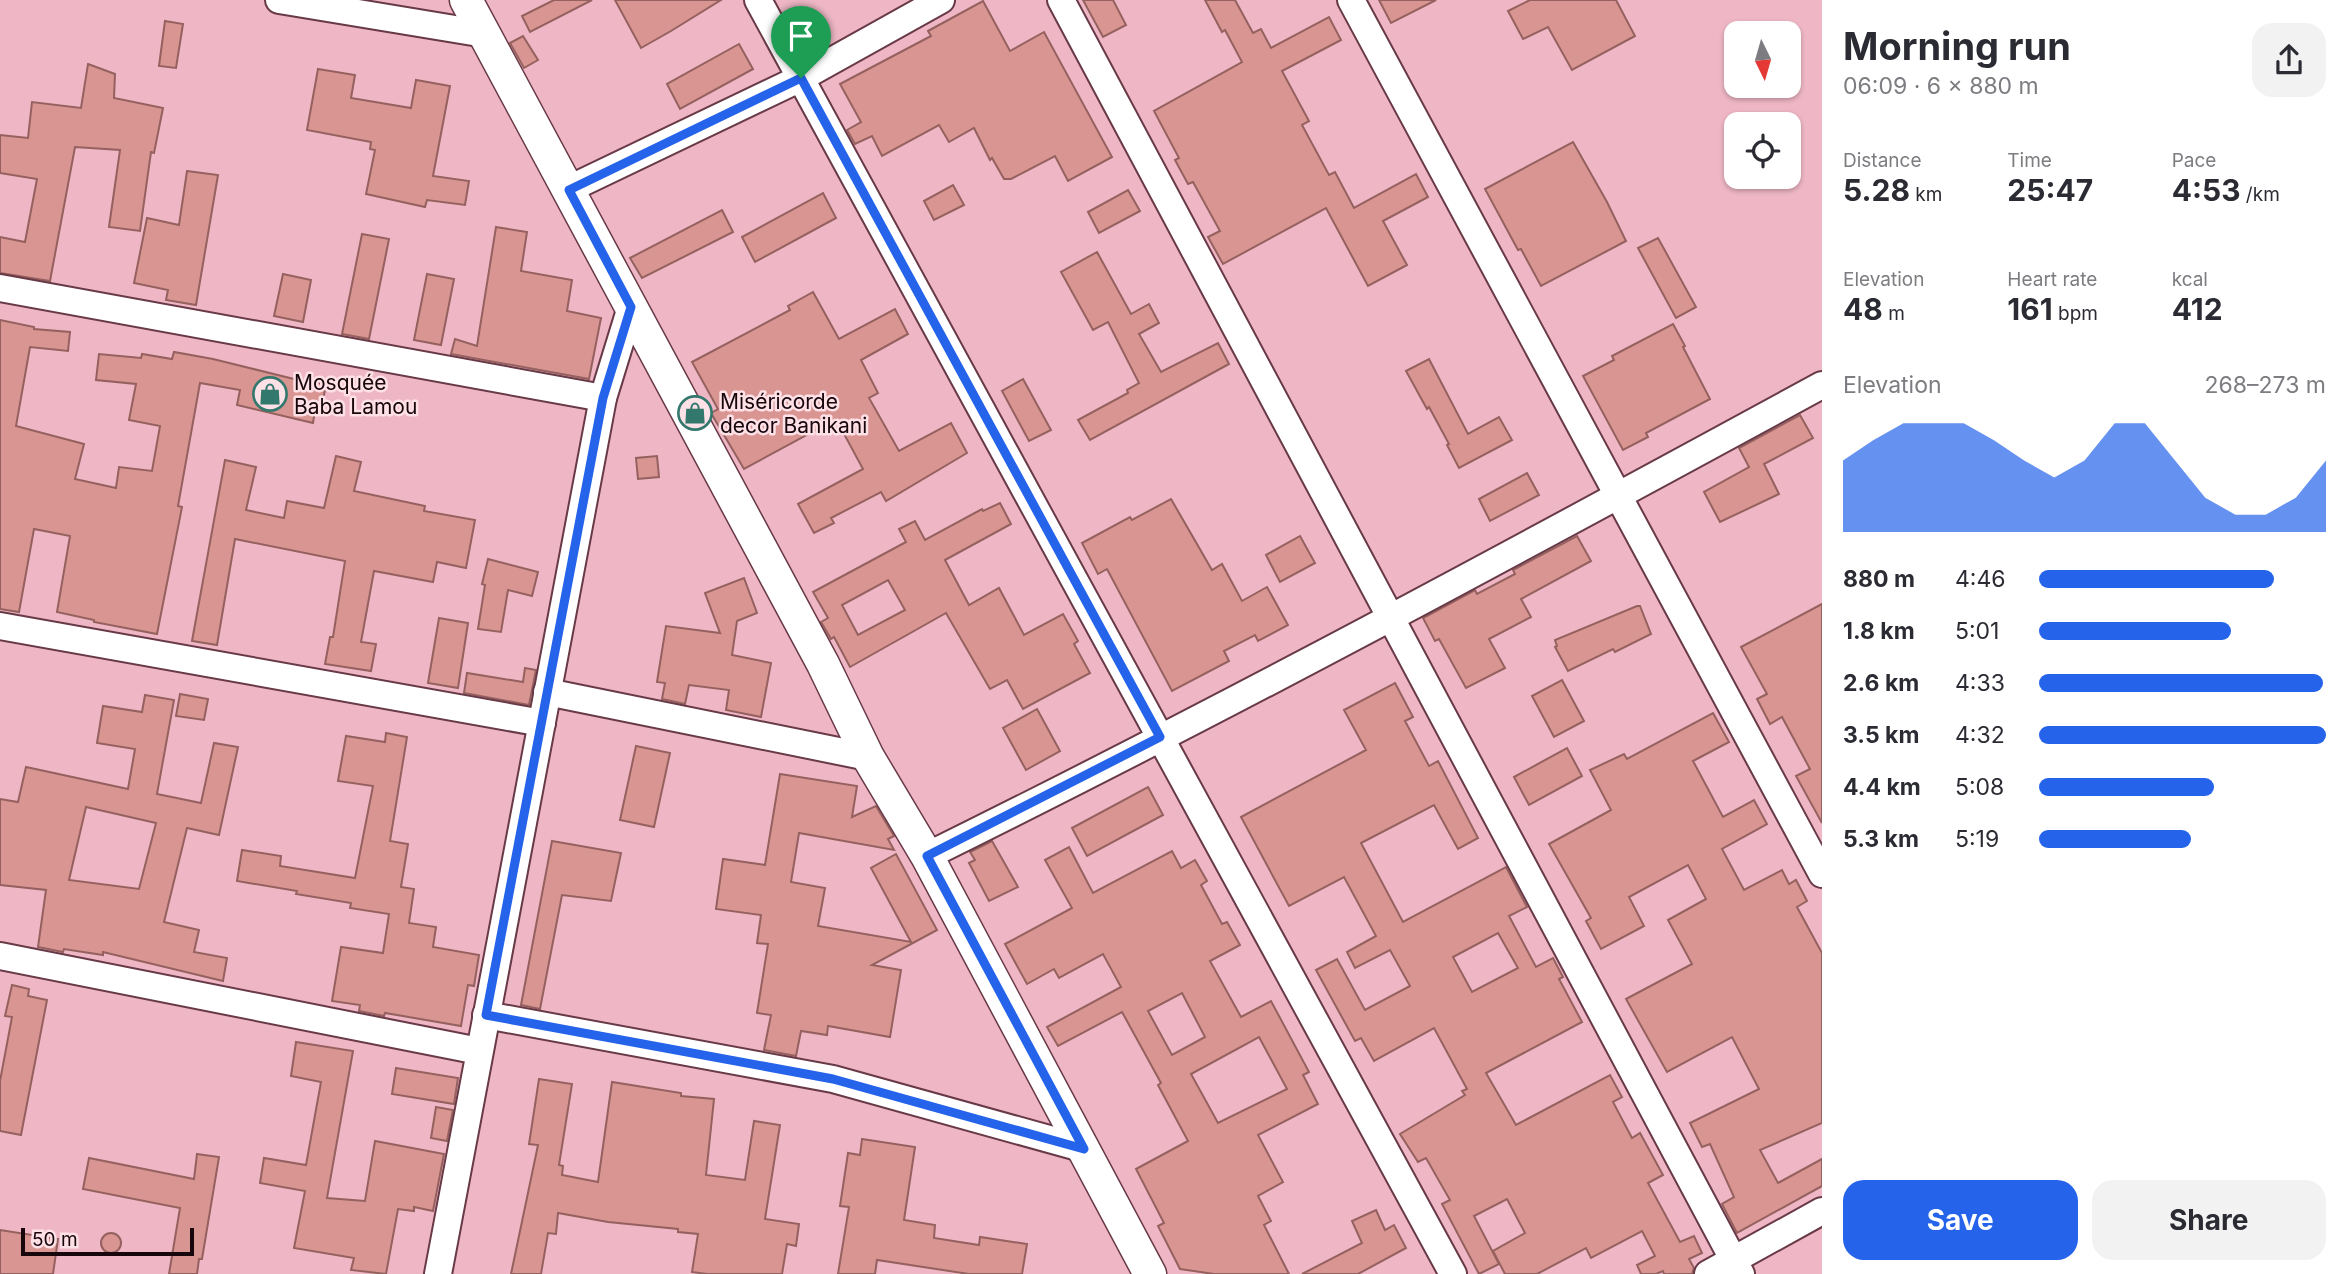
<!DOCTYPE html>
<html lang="en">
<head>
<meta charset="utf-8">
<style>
	body { margin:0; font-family:Inter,sans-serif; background:#f2f2f3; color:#2b2b33; height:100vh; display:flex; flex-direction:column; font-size:26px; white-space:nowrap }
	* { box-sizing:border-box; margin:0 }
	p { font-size:23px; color:#7c7c81 }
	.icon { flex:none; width:38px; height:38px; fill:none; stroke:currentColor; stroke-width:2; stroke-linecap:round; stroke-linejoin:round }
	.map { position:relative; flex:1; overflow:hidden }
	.panel { display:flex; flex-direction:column; background:#fff; width:525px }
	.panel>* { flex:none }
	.needle { width:46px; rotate:175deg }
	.fabs { position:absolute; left:1724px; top:21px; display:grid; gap:14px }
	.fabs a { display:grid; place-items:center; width:77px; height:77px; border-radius:14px; background:#fff; box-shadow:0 2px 5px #0004; font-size:35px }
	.scale { position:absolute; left:21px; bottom:18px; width:173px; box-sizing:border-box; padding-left:7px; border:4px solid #17060b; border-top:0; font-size:19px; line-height:24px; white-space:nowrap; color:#17060b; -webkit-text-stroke:5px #fee0e7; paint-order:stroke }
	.pin { position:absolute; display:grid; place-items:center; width:60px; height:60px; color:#fff; margin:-72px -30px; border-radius:50% 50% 50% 0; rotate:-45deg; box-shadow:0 0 7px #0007 }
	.pin .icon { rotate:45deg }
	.round { display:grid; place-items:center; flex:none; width:74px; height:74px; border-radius:21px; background:#f2f2f3 }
	.headline { display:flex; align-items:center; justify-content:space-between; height:119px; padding:0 21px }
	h1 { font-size:38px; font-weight:700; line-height:52px }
	.stats { display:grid; grid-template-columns:repeat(3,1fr); gap:10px; height:119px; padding:7px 21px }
	.stats div { display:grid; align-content:center }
	.stats b { font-size:30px; font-weight:700 }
	.stats small { font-size:19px; font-weight:400 }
	.stats p { font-size:19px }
	.chart { height:196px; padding:14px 21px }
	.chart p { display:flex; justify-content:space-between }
	.chart svg { width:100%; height:126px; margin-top:7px; fill:#2563eb; opacity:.7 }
	.action { display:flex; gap:14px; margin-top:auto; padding:14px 21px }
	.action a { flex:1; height:80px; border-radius:21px; background:#2563eb; color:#fff; font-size:28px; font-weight:700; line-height:80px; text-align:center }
	.action a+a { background:#f2f2f3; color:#2b2b33 }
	ul { padding:0 21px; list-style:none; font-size:23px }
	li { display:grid; grid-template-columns:112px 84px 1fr; align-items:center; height:52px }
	li i { height:18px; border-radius:9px; background:#2563eb }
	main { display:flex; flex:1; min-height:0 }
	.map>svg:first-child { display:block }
</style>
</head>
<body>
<main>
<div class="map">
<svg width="1822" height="1274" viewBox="0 0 1822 1274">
	<rect width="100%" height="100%" fill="#efb7c5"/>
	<g fill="#d99592" stroke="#95615f" stroke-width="2" fill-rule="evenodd">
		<polygon points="554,0 592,0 530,32 522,16"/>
		<polygon points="615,0 721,0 671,31 641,48"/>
		<polygon points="1083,0 1113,0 1126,25 1103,37"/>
		<polygon points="1205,0 1235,0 1253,33 1261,29 1271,48 1329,17 1341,40 1282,71 1309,121 1302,125 1329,175 1335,172 1354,208 1416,174 1428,197 1383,221 1407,265 1368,286 1326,208 1223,264 1208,237 1220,231 1193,182 1188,184 1175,160 1179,158 1154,111 1242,62 1225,30 1222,32"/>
		<polygon points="1379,0 1436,0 1391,23"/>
		<polygon points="1530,0 1616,0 1635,36 1572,70 1548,27 1523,39 1508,11"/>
		<polygon points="983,1 1010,51 1044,32 1112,157 1068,181 1055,156 1011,179 1004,179 992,158 990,160 974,128 949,142 939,125 882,156 872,136 855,144 847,130 861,122 840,84 931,36 928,31"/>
		<polygon points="165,21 183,24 176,68 159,66"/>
		<polygon points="523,36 538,60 524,68 510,43"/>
		<polygon points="739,44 753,69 680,109 667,84"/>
		<polygon points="88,64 115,74 114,98 163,108 154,153 151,152 140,231 109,227 120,150 75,147 50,281 0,273 0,237 25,242 37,179 0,173 0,135 28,138 32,102 81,108"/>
		<polygon points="318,69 355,75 351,98 411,108 416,80 450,86 433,176 469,181 465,205 427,200 425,207 366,194 375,150 370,149 371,142 307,130"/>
		<polygon points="1573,142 1607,202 1626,241 1541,286 1521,249 1518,250 1485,189"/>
		<polygon points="187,171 218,175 196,305 166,300 168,290 134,283 147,218 179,225"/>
		<polygon points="953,185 964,205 934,220 924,201"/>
		<polygon points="1128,190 1140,211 1099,233 1088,212"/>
		<polygon points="823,193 836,218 755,262 742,237"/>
		<polygon points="722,210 733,232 642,278 630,258"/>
		<polygon points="496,227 527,232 521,271 572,280 567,311 601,318 589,379 451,354 455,339 477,346"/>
		<polygon points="362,234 389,239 369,339 342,334"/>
		<polygon points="1658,238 1696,307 1676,318 1638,248"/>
		<polygon points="1097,252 1131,314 1149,304 1159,323 1139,334 1161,372 1218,343 1229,364 1090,440 1078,420 1128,393 1127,390 1139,383 1108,322 1093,330 1061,272"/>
		<polygon points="283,274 311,280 303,322 274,316"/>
		<polygon points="427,274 454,279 441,345 414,340"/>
		<polygon points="813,292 839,339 895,309 908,334 861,360 878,393 869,398 899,451 951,423 967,453 886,501 881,492 831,518 834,523 814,533 798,504 863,469 836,419 744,469 711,413 718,409 692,362 790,310 788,306"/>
		<polygon points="0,320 34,327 34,329 70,332 68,351 30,347 16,426 84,444 75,479 116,488 119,467 152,471 160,426 129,420 136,384 96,380 99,354 141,358 142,354 172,359 174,352 213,359 298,380 326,384 321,411 315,410 313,423 237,405 240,390 200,383 178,506 182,507 157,634 94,622 94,620 57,612 70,536 34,529 19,612 0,609"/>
		<polygon points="1673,324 1685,346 1683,347 1710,399 1646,433 1648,437 1623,450 1583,376 1614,360 1612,356"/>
		<polygon points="1429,359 1468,434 1499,417 1512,440 1459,468 1447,445 1449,444 1429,407 1427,409 1406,371"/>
		<polygon points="1023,379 1051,430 1029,441 1002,391"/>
		<polygon points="1800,415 1813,438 1764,464 1779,494 1720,522 1704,492 1749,467 1739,448"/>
		<polygon points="336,456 361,462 354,491 425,506 424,511 475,520 466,568 437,562 433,582 374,571 361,642 376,644 371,671 325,664 330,637 333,637 345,561 235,539 217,645 192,641 225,460 256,467 246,510 284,518 287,501 324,508"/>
		<polygon points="657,456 659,477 638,479 636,458"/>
		<polygon points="1527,473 1539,495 1490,521 1479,499"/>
		<polygon points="1171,499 1212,570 1222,564 1242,601 1267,587 1288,625 1258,641 1255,635 1224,651 1229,661 1172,691 1107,569 1098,574 1082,543 1130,517 1132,520"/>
		<path d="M1000,503L1011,524L945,560L969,605L999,588L1024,635L1063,614L1078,641L1074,644L1090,673L1023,709L1007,680L990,689L946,613L850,667L834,637L831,639L821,622L828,618L813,592L906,542L899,529L915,521L925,540L982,509L983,511ZM888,580L905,610L858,635L842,605Z"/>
		<polygon points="1300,536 1315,563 1280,582 1266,555"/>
		<polygon points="1577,536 1591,561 1521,599 1531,617 1489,639 1505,668 1466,688 1439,639 1435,641 1423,618 1475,590 1477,594 1515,574 1513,570"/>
		<polygon points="488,559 538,572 532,596 508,590 501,632 478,629 485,585 482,584"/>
		<polygon points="744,578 757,613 737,621 732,655 771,663 761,717 726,710 729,690 689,685 685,704 662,699 665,683 657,682 666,626 720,633 705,593"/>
		<polygon points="1822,604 1822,823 1796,776 1810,769 1782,717 1770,724 1757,699 1767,694 1741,647"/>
		<polygon points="1637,606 1640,606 1651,634 1615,652 1613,649 1568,671 1555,647 1557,646 1555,640"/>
		<polygon points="439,618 468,623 458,688 428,683"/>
		<polygon points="525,668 536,670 529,705 464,693 467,673 523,682"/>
		<polygon points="1562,680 1584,721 1554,737 1532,696"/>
		<path d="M1395,683L1413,717L1405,721L1429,766L1438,761L1478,838L1458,849L1434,805L1361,843L1403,922L1506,867L1527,907L1509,916L1536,967L1553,958L1563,977L1559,979L1582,1022L1486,1073L1516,1125L1610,1075L1622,1097L1613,1102L1632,1138L1640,1133L1663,1175L1648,1183L1680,1242L1694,1236L1702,1253L1689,1259L1694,1268L1692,1274H1664L1663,1271L1656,1274H1641L1637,1265L1655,1256L1642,1231L1591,1258L1586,1248L1537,1274H1505L1493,1251L1525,1233L1507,1199L1474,1216L1499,1264L1479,1274L1442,1204L1450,1200L1426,1158L1418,1162L1400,1134L1465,1095L1462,1091L1467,1089L1434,1028L1374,1061L1361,1038L1355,1041L1316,970L1337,959L1365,1010L1410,986L1390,950L1355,968L1347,952L1376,936L1344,877L1289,906L1241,817L1366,750L1344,710ZM1498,933L1518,968L1472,992L1453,957Z"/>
		<polygon points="180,694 208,699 204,720 176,716"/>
		<path d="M145,695L174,700L157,794L201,803L214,743L238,747L219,835L187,828L164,922L199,930L194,952L227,958L223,981L103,952V955L64,949L63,952L38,947L46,890L0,885V799L18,802L26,767L128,789L135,749L97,743L103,706L142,712ZM86,807L156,823L139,889L69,880Z"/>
		<polygon points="1037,709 1060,751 1026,770 1003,728"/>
		<polygon points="1713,713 1729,742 1693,761 1723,817 1754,800 1767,824 1722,849 1744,890 1782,870 1789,884 1796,880 1807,901 1797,907 1822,953 1822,1123 1760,1150 1778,1183 1822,1159 1822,1186 1737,1233 1722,1204 1734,1197 1710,1144 1702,1147 1690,1123 1759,1089 1732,1037 1667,1072 1626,999 1692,964 1668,920 1706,899 1688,865 1629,897 1644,926 1601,949 1586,921 1591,918 1549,844 1611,810 1590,770 1624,754 1627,759"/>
		<polygon points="386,733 407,737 390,841 408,844 401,887 414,889 409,923 436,927 433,947 479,955 474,986 468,985 461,1026 385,1013 384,1016 359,1011 360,1005 332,1001 341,947 383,953 389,914 350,908 351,903 296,894 297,891 237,881 242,850 281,856 280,866 355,878 373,786 338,781 346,736 385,742"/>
		<polygon points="636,746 670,753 654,827 620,820"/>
		<polygon points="1567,748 1582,776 1529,805 1514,777"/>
		<polygon points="780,774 857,786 852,817 876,806 894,836 888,839 894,850 799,833 791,882 825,888 818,926 911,942 871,868 896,854 937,930 872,965 901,970 890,1037 828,1026 827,1035 801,1031 796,1056 764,1050 771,1015 757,1013 768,944 757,943 761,915 716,909 723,859 765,865"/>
		<polygon points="1148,787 1163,815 1087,856 1072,828"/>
		<polygon points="552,841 621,853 611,901 562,895 540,1009 521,1005"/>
		<polygon points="992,841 1018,887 989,901 969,863 975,860 970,852"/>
		<path d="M1069,847L1093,893L1172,851L1181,868L1195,860L1207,881L1201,885L1222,924L1227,922L1240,945L1210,961L1241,1017L1271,1001L1309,1072L1303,1075L1318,1104L1258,1135L1283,1182L1258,1196L1271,1221L1264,1225L1289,1274H1214L1180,1269L1158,1226L1164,1223L1136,1169L1188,1141L1158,1085L1161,1083L1122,1012L1058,1046L1047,1027L1121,987L1103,954L1059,978L1054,969L1027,984L1005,944L1072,908L1045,860ZM1182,993L1205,1037L1172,1055L1148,1011ZM1259,1037L1287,1089L1218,1123L1191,1074Z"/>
		<polygon points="12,985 29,989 28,996 47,1000 21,1135 0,1131 0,1081 12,1017 5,1016"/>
		<polygon points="296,1042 353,1051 327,1198 365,1201 375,1141 444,1154 433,1211 414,1207 414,1211 398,1209 386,1274 351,1270 354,1258 294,1248 305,1191 260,1183 264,1158 306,1165 321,1082 291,1076"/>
		<polygon points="396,1068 458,1078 454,1104 392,1094"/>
		<polygon points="539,1079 572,1084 559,1165 563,1166 562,1175 598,1182 612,1082 681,1093 681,1096 714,1099 706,1175 745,1180 754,1121 780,1125 765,1219 799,1224 796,1246 787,1244 782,1274 707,1274 692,1272 698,1234 678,1232 678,1229 608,1222 558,1213 556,1234 548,1233 541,1274 511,1274 538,1145 529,1144"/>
		<polygon points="436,1107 453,1110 447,1141 431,1138"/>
		<polygon points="862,1139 915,1147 904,1220 935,1225 934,1238 979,1245 980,1237 1027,1244 1022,1274 969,1274 877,1260 875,1274 838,1274 849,1207 840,1206 848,1153 860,1155"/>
		<polygon points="197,1154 219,1157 202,1259 199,1259 197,1274 169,1274 180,1208 83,1189 89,1158 194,1179"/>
		<polygon points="1376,1210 1385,1230 1394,1225 1406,1248 1358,1274 1302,1274 1362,1243 1352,1221"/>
		<polygon points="0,1230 58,1239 53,1274 0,1274"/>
		<circle cx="111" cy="1243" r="10"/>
	</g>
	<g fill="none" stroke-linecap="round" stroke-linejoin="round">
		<g stroke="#683947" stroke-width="30">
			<g id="minor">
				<polyline points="279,0 485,34"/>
				<polyline points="758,0 1453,1274"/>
				<polyline points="1061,0 1741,1274"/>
				<polyline points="1351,0 1822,874"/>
				<polyline points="569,189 801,78 941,0"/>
				<polyline points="0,288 603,398"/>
				<polyline points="0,626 542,723"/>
				<polyline points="547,692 868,757"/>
				<path d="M927,856C1229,707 1526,546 1822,385"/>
				<polyline points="0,956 479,1051"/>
				<polyline points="486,1015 833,1079 1085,1149"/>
				<polyline points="438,1274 603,398 631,307"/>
				<polyline points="1708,1274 1822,1211"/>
			</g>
		</g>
		<g stroke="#683947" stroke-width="35">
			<polyline id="tertiary" points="466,0 823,664 868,757 927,856 1150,1274"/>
		</g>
		<use href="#minor" stroke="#fff" stroke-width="26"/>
		<use href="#tertiary" stroke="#fff" stroke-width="32"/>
	</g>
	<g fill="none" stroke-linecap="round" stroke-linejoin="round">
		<g stroke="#fff" stroke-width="14">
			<polygon id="route" points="801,78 1160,737 927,856 1084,1149 833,1079 486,1015 603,398 631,307 569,190"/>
		</g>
		<use href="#route" stroke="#2563eb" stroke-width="9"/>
	</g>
	<defs>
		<g id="shop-ring" transform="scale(1.75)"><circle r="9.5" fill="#fee0e7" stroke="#32786d" stroke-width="1.5"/><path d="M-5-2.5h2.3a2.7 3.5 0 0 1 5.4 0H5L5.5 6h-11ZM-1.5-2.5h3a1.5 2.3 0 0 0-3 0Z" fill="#32786d"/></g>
	</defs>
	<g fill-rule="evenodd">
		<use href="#shop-ring" x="270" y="394"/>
		<use href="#shop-ring" x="695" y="413"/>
	</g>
	<g text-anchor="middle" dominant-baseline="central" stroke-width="5" stroke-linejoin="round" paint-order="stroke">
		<g font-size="21" fill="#17060b" stroke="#fee0e7" text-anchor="start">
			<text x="294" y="382">Mosquée<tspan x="294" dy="24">Baba Lamou</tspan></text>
			<text x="720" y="401">Miséricorde<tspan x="720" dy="24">decor Banikani</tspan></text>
		</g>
	</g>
</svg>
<div class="fabs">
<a><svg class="needle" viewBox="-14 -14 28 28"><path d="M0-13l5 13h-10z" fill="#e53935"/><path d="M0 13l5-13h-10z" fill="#7c7c81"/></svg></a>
<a><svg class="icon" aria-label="locate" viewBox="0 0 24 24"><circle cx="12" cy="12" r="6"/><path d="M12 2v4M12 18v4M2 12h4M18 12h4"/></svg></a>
</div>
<div class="scale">50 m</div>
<div class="pin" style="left:801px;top:78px;background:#1e9e55"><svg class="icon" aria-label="arrive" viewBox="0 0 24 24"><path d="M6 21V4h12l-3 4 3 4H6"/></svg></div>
</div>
<section class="panel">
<div class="headline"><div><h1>Morning run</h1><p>06:09 · 6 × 880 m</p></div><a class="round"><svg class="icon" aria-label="share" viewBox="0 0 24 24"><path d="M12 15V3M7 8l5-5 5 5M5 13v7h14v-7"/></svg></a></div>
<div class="stats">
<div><p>Distance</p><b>5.28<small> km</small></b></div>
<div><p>Time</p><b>25:47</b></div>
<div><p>Pace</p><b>4:53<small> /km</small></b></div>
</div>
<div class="stats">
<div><p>Elevation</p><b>48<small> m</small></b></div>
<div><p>Heart rate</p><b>161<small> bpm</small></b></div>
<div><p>kcal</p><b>412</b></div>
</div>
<div class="chart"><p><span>Elevation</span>268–273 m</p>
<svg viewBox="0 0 160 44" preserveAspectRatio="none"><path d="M0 44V19L10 12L20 6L30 6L40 6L50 12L60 19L70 25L80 19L90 6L100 6L110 19L120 32L130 38L140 38L150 32L160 19V44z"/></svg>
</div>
<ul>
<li><b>880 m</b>4:46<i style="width:82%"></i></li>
<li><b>1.8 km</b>5:01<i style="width:67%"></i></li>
<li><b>2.6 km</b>4:33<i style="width:99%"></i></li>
<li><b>3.5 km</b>4:32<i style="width:100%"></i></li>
<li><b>4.4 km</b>5:08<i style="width:61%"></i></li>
<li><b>5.3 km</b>5:19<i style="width:53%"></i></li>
</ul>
<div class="action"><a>Save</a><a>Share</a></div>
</section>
</main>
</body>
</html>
